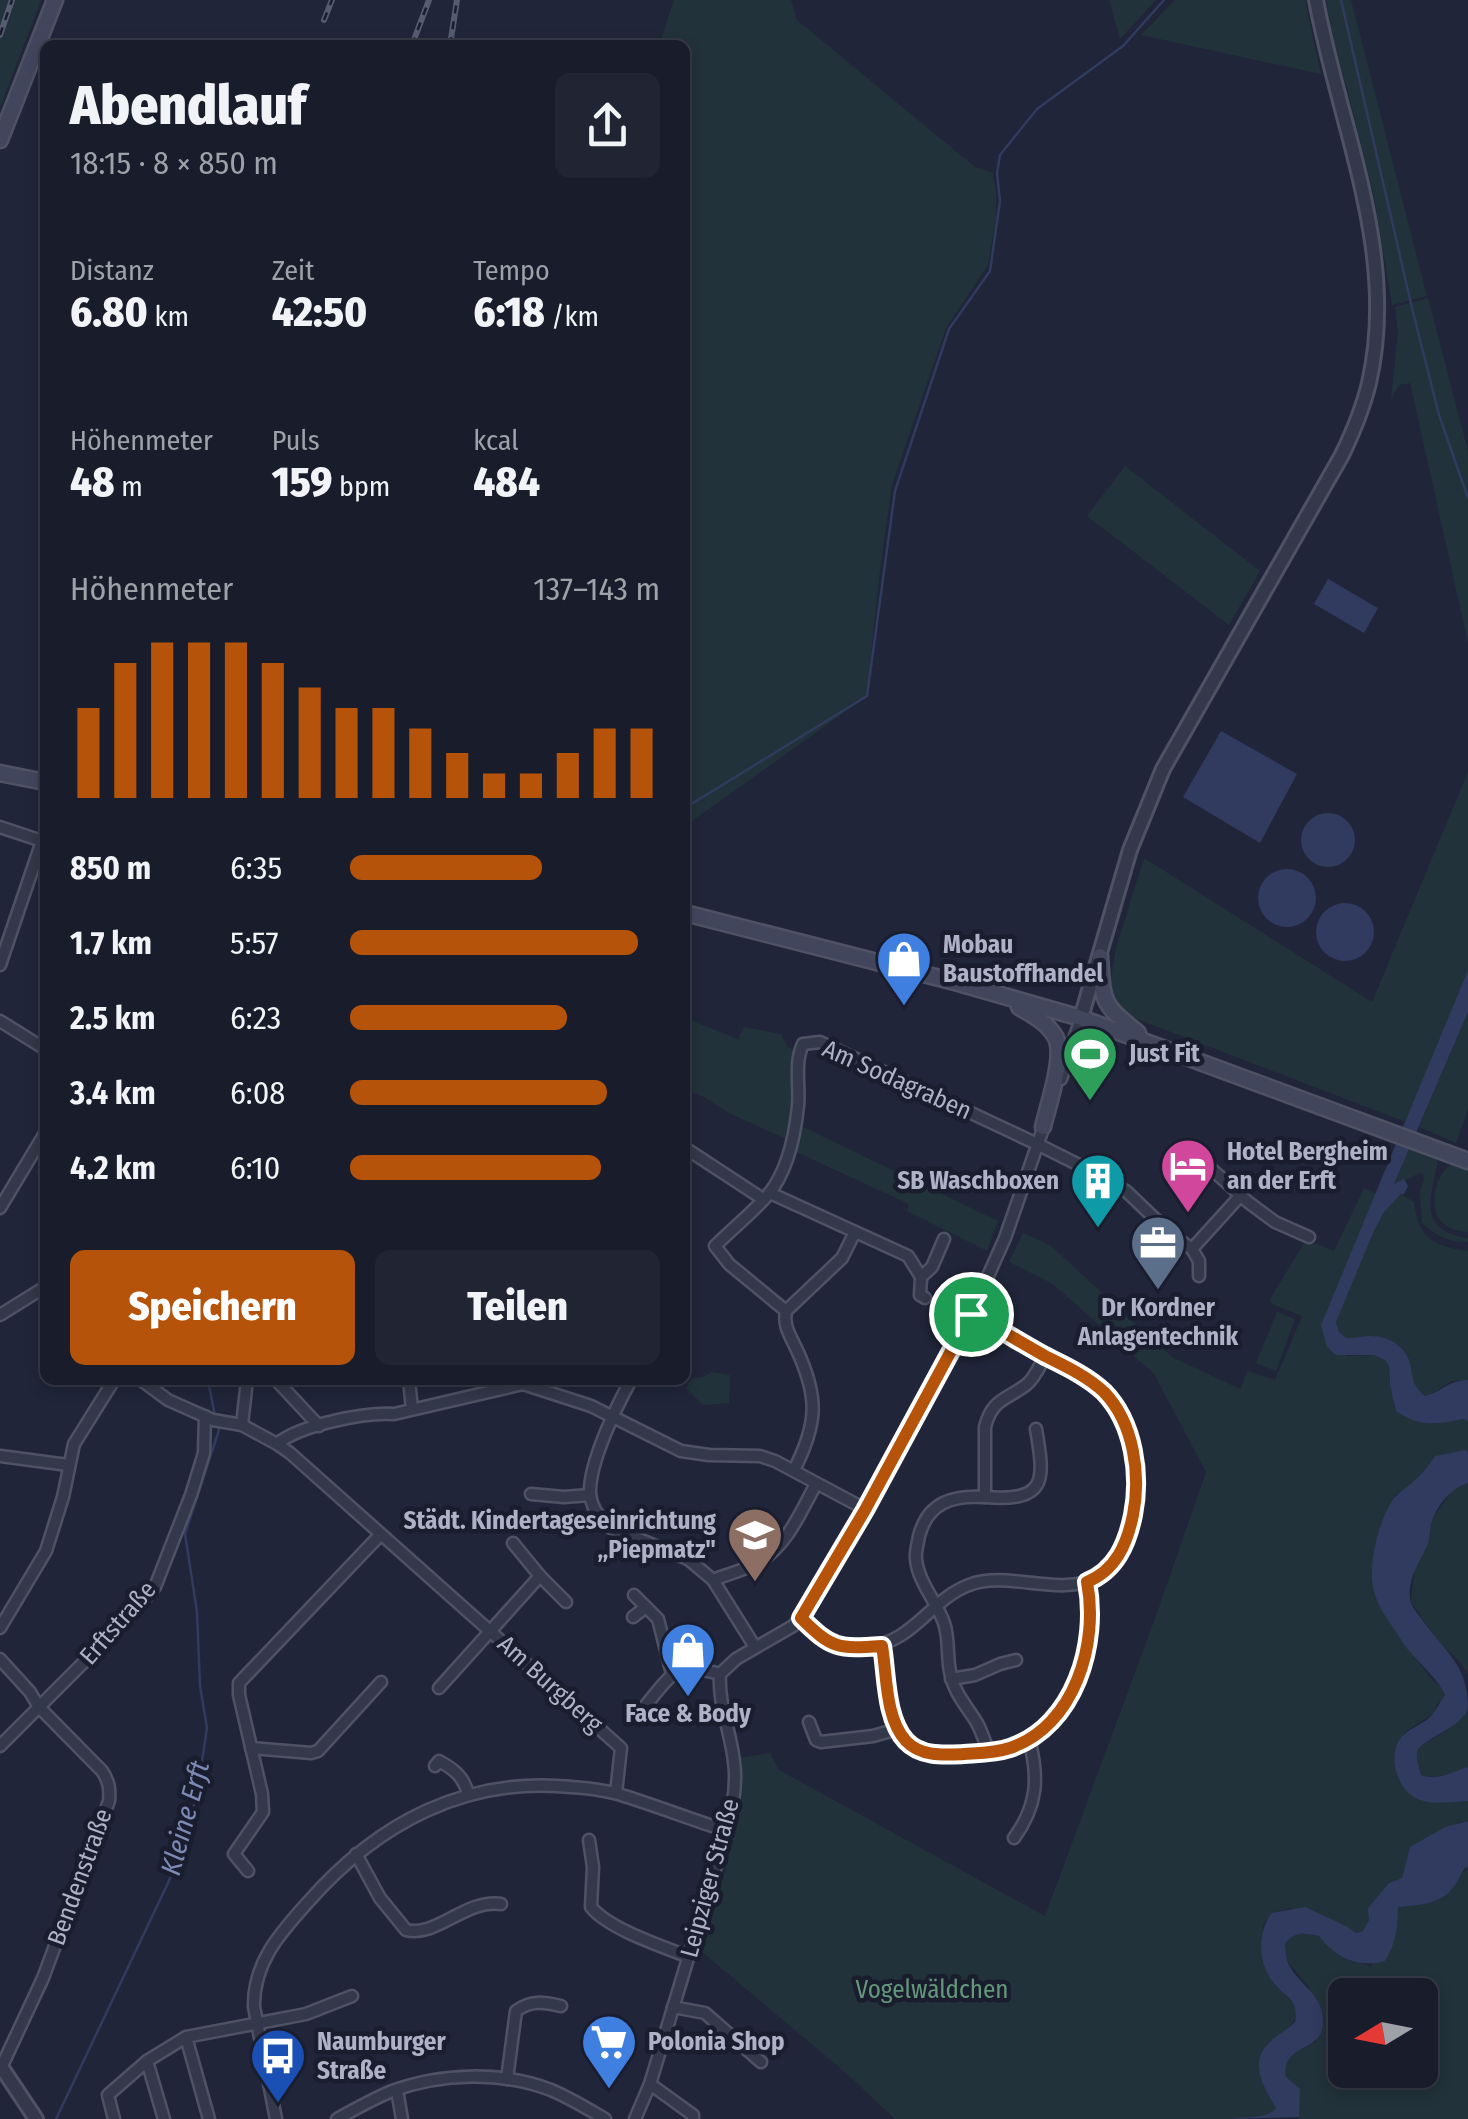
<!DOCTYPE html>
<html lang="de">
<head>
<meta charset="utf-8">
<style>
	body { margin:0; font-family:"Fira Sans Condensed",sans-serif; background:#212533; color:#f1f3f6; height:100vh; display:flex; flex-direction:column; font-size:38px; white-space:nowrap }
	* { box-sizing:border-box; margin:0 }
	p { font-size:32px; color:#9fa1a9 }
	.icon { flex:none; width:55px; height:55px; fill:none; stroke:currentColor; stroke-width:2; stroke-linecap:round; stroke-linejoin:round }
	.map { position:relative; flex:1; overflow:hidden }
	.side { position:absolute; left:40px; top:40px; width:650px; height:1345px; display:flex; flex-direction:column; background:#181c2b; border-radius:15px; box-shadow:0 5px 15px #0003,0 0 0 2px #363a47 }
	.side>* { flex:none }
	.needle { width:65px; rotate:260deg }
	.buttons { position:absolute; left:1328px; top:1978px; display:grid; gap:20px }
	.buttons a { display:grid; place-items:center; width:110px; height:110px; border-radius:15px; background:#181c2b; box-shadow:0 5px 15px #0003,0 0 0 2px #363a47; font-size:50px }
	.pin { position:absolute; display:grid; place-items:center; width:85px; height:85px; color:#fff; margin:-42px; border:5px solid #fff; border-radius:50%; box-shadow:0 2px 10px #0007 }
	.round { display:grid; place-items:center; flex:none; width:105px; height:105px; border-radius:15px; background:#212533 }
	.headline { display:flex; align-items:center; justify-content:space-between; height:170px; padding:0 30px }
	h1 { font-size:55px; font-weight:800; line-height:75px }
	.stats { display:grid; grid-template-columns:repeat(3,1fr); gap:15px; height:170px; padding:10px 30px }
	.stats div { display:grid; align-content:center }
	.stats b { font-size:42px; font-weight:800 }
	.stats small { font-size:28px; font-weight:400 }
	.stats p { font-size:28px }
	.chart { height:280px; padding:20px 30px }
	.chart p { display:flex; justify-content:space-between }
	.chart svg { width:100%; height:180px; margin-top:10px; stroke:#b45309; stroke-width:6 }
	.primary-button { display:flex; gap:20px; margin-top:auto; padding:20px 30px }
	.primary-button a { flex:1; height:115px; border-radius:15px; background:#b45309; color:#fff; font-size:40px; font-weight:800; line-height:115px; text-align:center }
	.primary-button a+a { background:#212533; color:#f1f3f6 }
	ul { padding:0 30px; list-style:none; font-size:32px }
	li { display:grid; grid-template-columns:160px 120px 1fr; align-items:center; height:75px }
	li i { height:25px; border-radius:12px; background:#b45309 }
	.map>svg:first-child { display:block }
</style>
</head>
<body>
<div class="map">
<svg width="1468" height="2119" viewBox="0 0 1468 2119">
	<rect width="100%" height="100%" fill="#202539"/>
	<g fill="#22323a" fill-rule="evenodd">
		<polygon points="0,0 41,0 0,108"/>
		<polygon points="674,0 791,0 797,20 975,167 993,173 996,193 996,218 988,265 946,328 892,485 879,578 867,696 685,826 685,45 659,45"/>
		<polygon points="1109,0 1156,0 1120,39"/>
		<polygon points="1175,0 1305,0 1321,74 1141,35"/>
		<polygon points="1326,0 1351,0 1427,296 1392,305 1374,197 1347,88 1336,54"/>
		<polygon points="1428,298 1468,451 1468,643 1410,383 1399,385 1391,399 1398,333 1395,307"/>
		<polygon points="1125,466 1260,571 1229,625 1087,516"/>
		<polygon points="1468,772 1468,970 1406,1122 1116,1011 1110,984 1116,948 1144,858 1372,1002"/>
		<polygon points="1468,1012 1468,1109 1456,1143 1419,1127"/>
		<polygon points="685,1018 738,1039 744,1027 781,1034 787,1046 794,1050 794,1081 786,1139 729,1113 704,1097 685,1089"/>
		<polygon points="799,1125 998,1221 987,1251 907,1211 909,1204 794,1151"/>
		<path d="M1409,1149L1438,1159C1432,1196 1415,1230 1468,1238V1242C1451,1243 1433,1235 1422,1222L1420,1191L1424,1180L1423,1174L1420,1173L1393,1186Z"/>
		<path d="M1450,1165L1468,1169V1232C1460,1231 1451,1230 1444,1224C1427,1210 1434,1177 1450,1165Z"/>
		<path d="M1364,1188L1376,1194L1321,1325L1347,1356L1374,1355L1385,1359L1389,1366L1390,1385L1396,1411C1419,1427 1436,1425 1463,1419L1468,1421V1453L1466,1451L1435,1456L1418,1478L1394,1497L1389,1621L1401,1640L1434,1682L1442,1688L1445,1695L1437,1704L1434,1713L1404,1733L1411,1795C1429,1805 1448,1802 1468,1801V1821L1460,1822L1410,1847L1402,1878L1389,1883L1369,1908V1920L1363,1931L1356,1933L1346,1926L1290,1908L1271,1913L1263,1926C1265,1937 1269,1977 1274,1984C1286,2000 1311,2006 1286,2030L1276,2112L1271,2117L1229,2119H895L847,2074L701,1951C720,1886 744,1828 738,1758L770,1753L779,1770L1045,1916L1157,1613L1206,1472L1154,1374L1053,1284L1009,1262L1023,1233L1050,1245L1172,1357L1240,1389L1248,1371L1275,1380L1302,1316L1272,1304L1270,1299L1306,1240L1334,1251Z"/>
		<path d="M1401,1194L1414,1202C1418,1238 1433,1246 1468,1251V1380L1451,1381L1428,1396H1425C1414,1386 1412,1383 1411,1368C1407,1332 1371,1339 1346,1339L1339,1332L1336,1321L1374,1231L1384,1212Z"/>
		<polygon points="1277,1312 1295,1319 1276,1371 1256,1363"/>
		<polygon points="711,1372 730,1375 729,1403 703,1405 686,1388 691,1379 706,1376"/>
		<polygon points="1468,1483 1468,1674 1460,1662 1438,1641 1411,1602 1415,1568 1428,1542 1433,1518 1453,1490"/>
		<path d="M1468,1708V1767C1450,1772 1440,1780 1421,1775L1416,1753L1419,1747C1437,1736 1457,1727 1468,1708Z"/>
		<path d="M1468,1867V2119H1298C1296,2101 1275,2069 1293,2054C1300,2049 1309,2046 1316,2042L1309,1987L1288,1962L1285,1944C1295,1931 1304,1933 1319,1936C1332,1955 1350,1960 1371,1966L1398,1922V1906L1458,1878ZM1345,1995H1420V2070H1345Z"/>
	</g>
	<g fill="#313a5f">
		<polygon points="1328,579 1378,608 1364,633 1314,604"/>
		<polygon points="1221,731 1297,774 1260,843 1183,797"/>
		<circle cx="1328" cy="840" r="27"/>
		<circle cx="1287" cy="898" r="29"/>
		<circle cx="1345" cy="932" r="29"/>
		<path d="M1468,970V1012L1394,1184L1404,1179L1408,1186L1404,1194H1401L1384,1212L1374,1231L1336,1322L1339,1332L1346,1338C1354,1339 1362,1336 1370,1336C1390,1336 1409,1348 1411,1368C1413,1382 1414,1386 1425,1396C1442,1392 1448,1380 1468,1380V1421L1463,1419C1436,1425 1419,1427 1396,1411L1390,1385L1389,1366L1385,1360L1374,1355H1336L1327,1347L1321,1325Z"/>
		<path d="M1466,1450L1468,1453V1483C1453,1487 1437,1505 1432,1521C1430,1528 1430,1536 1428,1544C1420,1562 1405,1581 1411,1603C1413,1609 1420,1617 1424,1622C1445,1652 1468,1665 1468,1707C1464,1728 1420,1739 1417,1752C1416,1758 1420,1769 1421,1775C1440,1781 1450,1772 1468,1767V1801C1453,1802 1434,1805 1420,1800C1398,1792 1387,1758 1400,1739C1408,1728 1423,1725 1432,1715C1437,1709 1440,1701 1445,1695C1437,1676 1412,1658 1401,1640C1392,1625 1379,1610 1374,1592C1367,1567 1378,1523 1392,1501C1398,1492 1408,1487 1415,1480C1423,1473 1429,1464 1435,1456Z"/>
		<path d="M1468,1821V1867L1465,1868C1460,1875 1457,1883 1452,1889C1439,1905 1416,1905 1398,1907C1398,1928 1396,1943 1385,1961C1360,1969 1334,1957 1319,1936C1304,1933 1295,1931 1285,1944C1286,1950 1286,1955 1287,1960C1295,1984 1323,1991 1323,2022C1323,2054 1281,2042 1286,2077L1300,2089L1299,2117L1229,2119C1245,2116 1269,2119 1276,2108C1264,2087 1248,2063 1269,2043C1277,2035 1287,2030 1295,2022C1299,1997 1285,1999 1273,1982C1257,1961 1258,1934 1271,1913L1305,1907L1346,1926L1356,1933L1363,1931L1369,1920L1368,1908L1389,1883L1402,1878L1410,1847L1445,1827Z"/>
	</g>
	<g fill="none" stroke-linecap="round" stroke-linejoin="round">
		<g stroke="#313a5f" stroke-width="2.5">
			<polyline points="1341,0 1412,308 1439,415 1468,498"/>
			<polyline points="685,808 867,696 895,491 949,329 990,271 1000,201 997,173 1000,155 1037,109 1123,46 1164,0"/>
			<polyline points="208,1380 215,1416"/>
			<polyline points="56,2119 168,1883 187,1836 198,1787 207,1728 200,1686 197,1612 185,1534 219,1430 217,1423"/>
		</g>
		<g stroke="#4e5264" stroke-width="15">
			<g id="minor">
				<polyline points="0,827 45,842"/>
				<polyline points="0,965 42,841"/>
				<polyline points="0,1021 45,1049"/>
				<polyline points="1061,1079 1081,1018"/>
				<polyline points="685,1148 763,1199"/>
				<polyline points="1207,1165 1248,1202 1275,1222 1309,1237"/>
				<polyline points="770,1193 908,1256 921,1277 920,1295 925,1298"/>
				<polyline points="0,1208 45,1133"/>
				<polyline points="1192,1249 1240,1196"/>
				<polyline points="921,1277 932,1267 944,1239"/>
				<path d="M786,1311L729,1264L715,1246C732,1229 751,1214 767,1196C787,1173 795,1135 798,1106C800,1085 794,1063 803,1044L820,1042L1037,1144L1089,1170L1126,1191L1171,1234L1192,1249L1199,1261V1276"/>
				<path d="M786,1311C783,1326 790,1335 796,1348C819,1397 818,1423 794,1470"/>
				<polyline points="786,1311 842,1258 855,1232"/>
				<polyline points="0,1315 45,1287"/>
				<polyline points="141,1380 168,1400 213,1420 242,1425 277,1444 290,1453 621,1748 616,1793"/>
				<polyline points="276,1380 319,1426"/>
				<polyline points="409,1380 412,1409"/>
				<path d="M631,1380C616,1407 589,1463 590,1493C591,1508 599,1518 609,1527L688,1559L713,1580"/>
				<polyline points="242,1425 247,1380"/>
				<path d="M277,1444C300,1425 365,1412 394,1414L523,1384L591,1406L681,1451L709,1455L760,1456L775,1461L865,1509"/>
				<polyline points="0,1456 68,1465"/>
				<polyline points="531,1494 564,1497 590,1495"/>
				<path d="M985,1497C1047,1502 1045,1481 1036,1429"/>
				<polyline points="513,1543 540,1576"/>
				<polyline points="634,1595 646,1607"/>
				<polyline points="633,1617 646,1607 658,1619 672,1674"/>
				<path d="M801,1617C823,1640 834,1650 867,1647C913,1643 931,1599 969,1585C1009,1570 1061,1598 1097,1577C1120,1564 1128,1537 1133,1513C1141,1472 1133,1421 1102,1391C1086,1375 1064,1366 1044,1355C1020,1342 996,1327 971,1314"/>
				<polyline points="0,1628 46,1551 63,1497 74,1444 114,1380"/>
				<polyline points="881,1646 892,1714 898,1729"/>
				<path d="M755,1647L713,1580C728,1574 745,1570 759,1562C787,1546 801,1511 816,1484"/>
				<path d="M0,1659L30,1692L39,1707L102,1771C109,1781 110,1789 109,1801L43,1978L0,2070"/>
				<polyline points="951,1679 975,1675 1000,1664 1016,1660"/>
				<polyline points="439,1688 540,1576 566,1602"/>
				<path d="M646,1705C673,1672 676,1662 720,1674"/>
				<path d="M809,1722L816,1740L821,1742L873,1736L898,1729C902,1735 906,1742 913,1747C941,1765 1001,1752 1029,1739C1039,1777 1038,1805 1014,1838"/>
				<path d="M1029,1739C1080,1707 1098,1639 1087,1582"/>
				<polyline points="0,1746 132,1614 155,1587 191,1495 204,1453 205,1416"/>
				<polyline points="251,1748 311,1753 318,1751 381,1682"/>
				<path d="M989,1752C985,1743 982,1732 977,1723C968,1708 955,1694 951,1676C946,1658 950,1640 944,1623C937,1602 918,1582 916,1559C915,1552 918,1543 919,1536C928,1502 953,1495 985,1497V1427C992,1399 1006,1400 1026,1385C1035,1378 1040,1365 1045,1356"/>
				<path d="M435,1766L439,1761C454,1769 465,1778 468,1795"/>
				<path d="M589,1840L593,1867L591,1907C609,1929 661,1946 689,1957"/>
				<path d="M356,1854L380,1898L406,1930C436,1938 465,1899 501,1904"/>
				<polyline points="248,1871 234,1854 263,1812 262,1794 239,1695 239,1683 380,1535"/>
				<polyline points="673,2007 705,2013 761,2062"/>
				<polyline points="186,2037 209,2119"/>
				<polyline points="147,2061 164,2119"/>
				<path d="M507,2079L516,2011C531,2000 543,2002 561,2006"/>
				<polyline points="650,2084 693,2115 693,2119"/>
				<polyline points="397,2090 402,2119"/>
				<polyline points="114,2119 108,2095 147,2061 186,2037 306,2014 352,1996"/>
				<path d="M276,2119L254,2007C253,1962 281,1932 309,1901C378,1823 466,1776 572,1787C587,1788 603,1790 618,1794C654,1805 690,1819 727,1831"/>
				<path d="M337,2119C355,2109 373,2099 392,2091C441,2073 502,2071 551,2090C570,2098 588,2109 605,2119"/>
				<path d="M635,2119L650,2084L723,1843C730,1818 738,1789 734,1762C731,1732 718,1705 720,1674L736,1659L793,1626L810,1606L865,1509L971,1314L1005,1238L1045,1123"/>
			</g>
		</g>
		<g stroke="#4e5264" stroke-width="18">
			<g id="tertiary">
				<path d="M1081,1018L1130,850L1163,769L1342,455C1353,432 1363,408 1369,383C1399,253 1339,126 1316,0"/>
				<polyline points="0,2065 36,2119"/>
			</g>
		</g>
		<g stroke="#4e5264" stroke-width="19">
			<g id="secondary">
				<polyline points="0,140 55,0"/>
				<polyline points="0,773 45,782"/>
				<polyline points="685,913 955,982 1081,1018 1468,1161"/>
				<path d="M1100,956C1103,1003 1101,1003 1138,1033"/>
				<path d="M1019,1007C1033,1015 1048,1023 1056,1038C1065,1057 1048,1105 1043,1127"/>
			</g>
		</g>
		<use href="#minor" stroke="#33384a" stroke-width="10"/>
		<use href="#tertiary" stroke="#33384a" stroke-width="12"/>
		<use href="#secondary" stroke="#41465d" stroke-width="14"/>
		<g stroke="#555b71" stroke-width="6">
			<g id="rail">
				<polyline points="324,20 332,0"/>
				<polyline points="0,35 12,0"/>
				<polyline points="412,45 429,0"/>
				<polyline points="450,45 457,0"/>
			</g>
		</g>
		<use href="#rail" stroke="#191d2e" stroke-width="2.5" stroke-dasharray="8" stroke-linecap="butt"/>
	</g>
	<g fill="none" stroke-linecap="round" stroke-linejoin="round">
		<g stroke="#fff" stroke-width="20">
			<path id="route" d="M971,1314C996,1327 1020,1342 1045,1356C1065,1366 1087,1376 1104,1392C1134,1423 1141,1475 1133,1515C1127,1544 1116,1570 1087,1582C1099,1643 1075,1726 1010,1748C995,1753 979,1753 964,1754C944,1755 921,1757 906,1741C885,1718 887,1675 882,1646C838,1649 832,1649 801,1618L865,1510Z"/>
		</g>
		<use href="#route" stroke="#b45309" stroke-width="12"/>
	</g>
	<defs>
		<g id="shop-pin" transform="scale(2.875)"><path d="M0 17L-7.5 6A9.5 9.5 0 1 1 7.5 6Z" fill="#3f7fe0" stroke="#191d2e"/><path d="M-5-2.5h2.3a2.7 3.5 0 0 1 5.4 0H5L5.5 6h-11ZM-1.5-2.5h3a1.5 2.3 0 0 0-3 0Z" fill="#fff"/></g>
		<g id="stadium-pin" transform="scale(2.875)"><path d="M0 17L-7.5 6A9.5 9.5 0 1 1 7.5 6Z" fill="#2e9e5b" stroke="#191d2e"/><path d="M0-5a6.5 5 0 1 0 0 10a6.5 5 0 1 0 0-10ZM-3.5-1.8h7v3.6h-7Z" fill="#fff"/></g>
		<g id="hotel-pin" transform="scale(2.875)"><path d="M0 17L-7.5 6A9.5 9.5 0 1 1 7.5 6Z" fill="#d1479c" stroke="#191d2e"/><path d="M-6-4.5h1.5V1H6V5H4.5V3h-9V5H-6ZM-4 0a1.8 1.8 0 1 1 3.6 0ZM.5 0V-2.5h3Q6-2.5 6 0Z" fill="#fff"/></g>
		<g id="building-pin" transform="scale(2.875)"><path d="M0 17L-7.5 6A9.5 9.5 0 1 1 7.5 6Z" fill="#0f9aa8" stroke="#191d2e"/><path d="M-4-6H4V6H1V3H-1V6H-4ZM-2.5-4.3h1.7v1.8h-1.7ZM.8-4.3h1.7v1.8H.8ZM-2.5-1h1.7V.8h-1.7ZM.8-1h1.7V.8H.8Z" fill="#fff"/></g>
		<g id="office-pin" transform="scale(2.875)"><path d="M0 17L-7.5 6A9.5 9.5 0 1 1 7.5 6Z" fill="#5c6f8a" stroke="#191d2e"/><path d="M-6-3h4V-5.5h4V-3h4V5H-6ZM-1-4.5V-3h2v-1.5ZM-6 0V1H6V0Z" fill="#fff"/></g>
		<g id="school-pin" transform="scale(2.875)"><path d="M0 17L-7.5 6A9.5 9.5 0 1 1 7.5 6Z" fill="#8d6e63" stroke="#191d2e"/><path d="M0-5L7-2L0 1L-7-2ZM-4 1L0 2.5L4 1V4Q0 6-4 4Z" fill="#fff"/></g>
		<g id="supermarket-pin" transform="scale(2.875)"><path d="M0 17L-7.5 6A9.5 9.5 0 1 1 7.5 6Z" fill="#3f7fe0" stroke="#191d2e"/><path d="M-6-5.5h2.5l.6 2H6L4.5 2H-2.5L-4.4-4H-6ZM-1.5 3.2a1.3 1.3 0 1 0 .1 0ZM3 3.2a1.3 1.3 0 1 0 .1 0Z" fill="#fff"/></g>
		<g id="bus-pin" transform="scale(2.875)"><path d="M0 17L-7.5 6A9.5 9.5 0 1 1 7.5 6Z" fill="#1a4fb4" stroke="#191d2e"/><path d="M-5-6H5V4H4V6H2V4H-2V6H-4V4H-5ZM-3.5-4V0h7V-4ZM-3.5 1.2v1.5H-2V1.2ZM2 1.2v1.5H3.5V1.2Z" fill="#fff"/></g>
	</defs>
	<g fill-rule="evenodd">
		<use href="#shop-pin" x="904" y="959"/>
		<use href="#stadium-pin" x="1090" y="1054"/>
		<use href="#hotel-pin" x="1188" y="1166"/>
		<use href="#building-pin" x="1098" y="1181"/>
		<use href="#office-pin" x="1158" y="1243"/>
		<use href="#school-pin" x="755" y="1535"/>
		<use href="#shop-pin" x="688" y="1650"/>
		<use href="#supermarket-pin" x="609" y="2042"/>
		<use href="#bus-pin" x="278" y="2056"/>
	</g>
	<g text-anchor="middle" dominant-baseline="central" stroke-width="9" stroke-linejoin="round" paint-order="stroke">
		<g font-size="25" font-weight="bold" fill="#aeb2c6" stroke="#191d2e" text-anchor="start">
			<text x="943" y="945">Mobau<tspan x="943" dy="29">Baustoffhandel</tspan></text>
			<text x="1129" y="1054">Just Fit</text>
			<text x="1227" y="1152">Hotel Bergheim<tspan x="1227" dy="29">an der Erft</tspan></text>
			<text x="1059" y="1181" text-anchor="end">SB Waschboxen</text>
			<text x="1158" y="1308" text-anchor="middle">Dr Kordner<tspan x="1158" dy="29">Anlagentechnik</tspan></text>
			<text x="716" y="1521" text-anchor="end">Städt. Kindertageseinrichtung<tspan x="716" dy="29">„Piepmatz"</tspan></text>
			<text x="688" y="1714" text-anchor="middle">Face &amp; Body</text>
			<text x="317" y="2042">Naumburger<tspan x="317" dy="29">Straße</tspan></text>
			<text x="648" y="2042">Polonia Shop</text>
		</g>
		<g font-size="25" fill="#aeb2c6" stroke="#191d2e">
			<text transform="translate(897 1080) rotate(24)">Am Sodagraben</text>
			<text transform="translate(118 1623) rotate(-49)">Erftstraße</text>
			<text transform="translate(550 1684) rotate(42)">Am Burgberg</text>
			<text transform="translate(80 1877) rotate(-70)">Bendenstraße</text>
			<text transform="translate(710 1878) rotate(-75)">Leipziger Straße</text>
		</g>
		<g font-size="25" fill="#64987a" stroke="#191d2e">
			<text x="932" y="1990">Vogelwäldchen</text>
		</g>
		<g font-size="28" font-style="italic" fill="#7c89b4" stroke="#191d2e">
			<text transform="translate(185 1818) rotate(-75)">Kleine Erft</text>
		</g>
	</g>
</svg>
<div class="buttons">
<a><svg class="needle" viewBox="-14 -14 28 28"><path d="M0-13l5 13h-10z" fill="#e53935"/><path d="M0 13l5-13h-10z" fill="#9fa1a9"/></svg></a>
</div>
<div class="pin" style="left:971px;top:1314px;background:#1e9e55"><svg class="icon" aria-label="arrive" viewBox="0 0 24 24"><path d="M6 21V4h12l-3 4 3 4H6"/></svg></div>
<section class="side">
<div class="headline"><div><h1>Abendlauf</h1><p>18:15 · 8 × 850 m</p></div><a class="round"><svg class="icon" aria-label="share" viewBox="0 0 24 24"><path d="M12 15V3M7 8l5-5 5 5M5 13v7h14v-7"/></svg></a></div>
<div class="stats">
<div><p>Distanz</p><b>6.80<small> km</small></b></div>
<div><p>Zeit</p><b>42:50</b></div>
<div><p>Tempo</p><b>6:18<small> /km</small></b></div>
</div>
<div class="stats">
<div><p>Höhenmeter</p><b>48<small> m</small></b></div>
<div><p>Puls</p><b>159<small> bpm</small></b></div>
<div><p>kcal</p><b>484</b></div>
</div>
<div class="chart"><p><span>Höhenmeter</span>137–143 m</p>
<svg viewBox="0 0 160 44" preserveAspectRatio="none"><path d="M5 44V22M15 44V11M25 44V6M35 44V6M45 44V6M55 44V11M65 44V17M75 44V22M85 44V22M95 44V27M105 44V33M115 44V38M125 44V38M135 44V33M145 44V27M155 44V27"/></svg>
</div>
<ul>
<li><b>850 m</b>6:35<i style="width:62%"></i></li>
<li><b>1.7 km</b>5:57<i style="width:93%"></i></li>
<li><b>2.5 km</b>6:23<i style="width:70%"></i></li>
<li><b>3.4 km</b>6:08<i style="width:83%"></i></li>
<li><b>4.2 km</b>6:10<i style="width:81%"></i></li>
</ul>
<div class="primary-button"><a>Speichern</a><a>Teilen</a></div>
</section>
</div>
</body>
</html>
